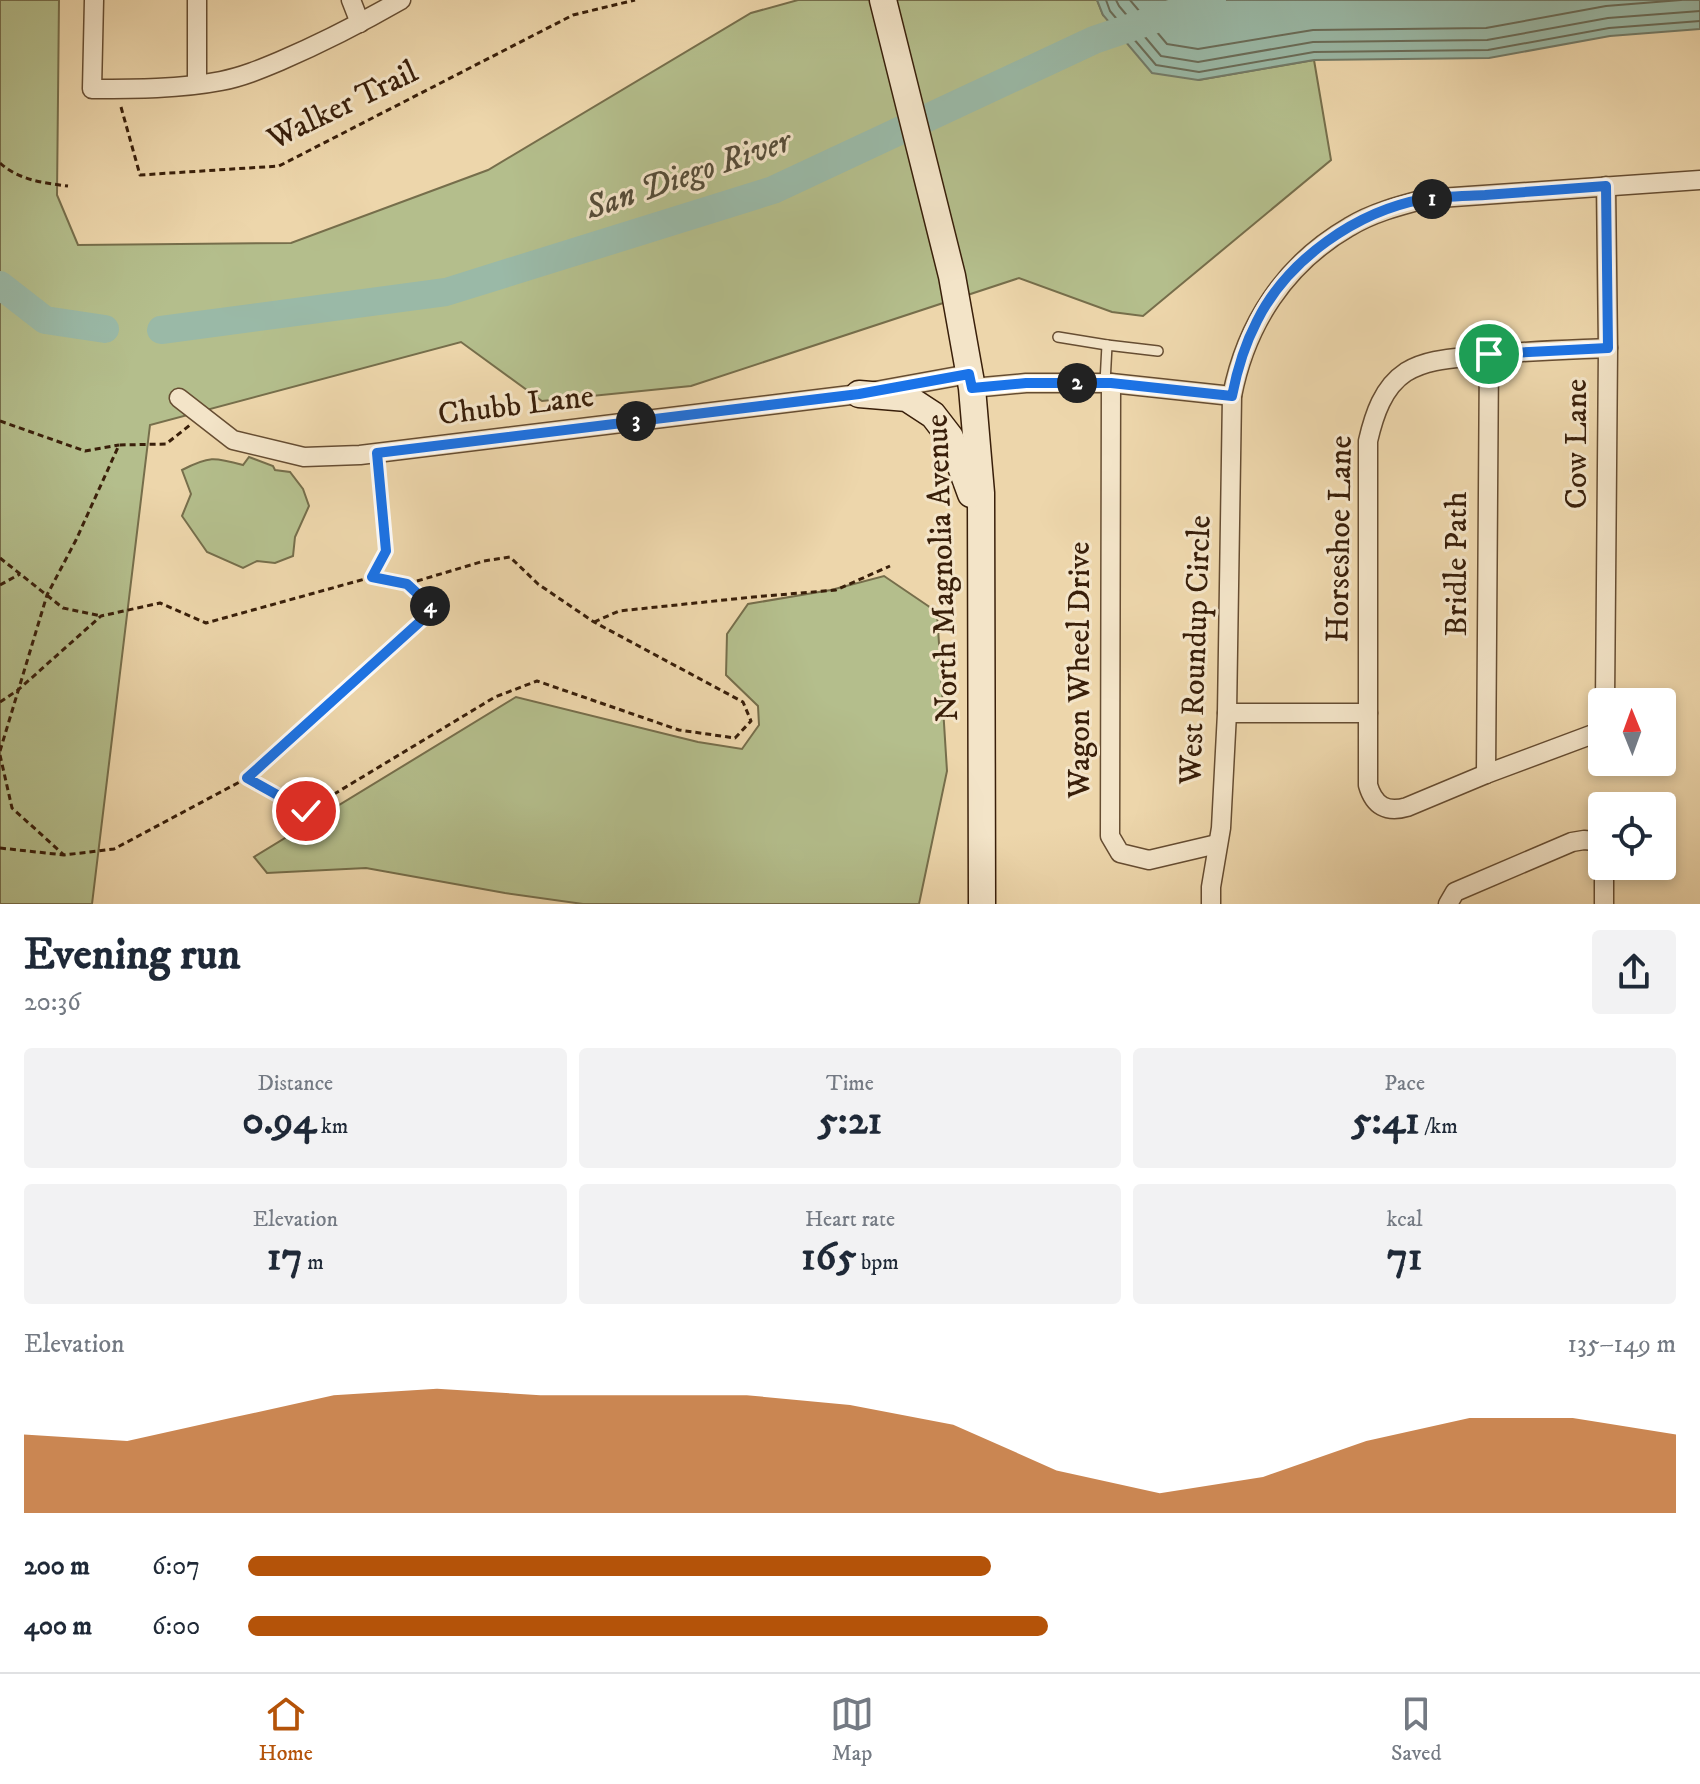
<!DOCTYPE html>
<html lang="en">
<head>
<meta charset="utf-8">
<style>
	body { margin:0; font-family:"IM FELL DW Pica",serif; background:#f2f2f3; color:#1f2937; height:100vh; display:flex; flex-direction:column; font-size:30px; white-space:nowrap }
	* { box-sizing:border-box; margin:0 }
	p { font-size:26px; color:#747a83 }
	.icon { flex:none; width:44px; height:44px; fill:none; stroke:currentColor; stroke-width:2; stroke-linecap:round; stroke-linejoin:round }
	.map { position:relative; height:904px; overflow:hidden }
	.sheet { display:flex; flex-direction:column; background:#fff; flex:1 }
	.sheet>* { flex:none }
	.needle { width:52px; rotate:359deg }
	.controls { position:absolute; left:1588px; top:688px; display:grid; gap:16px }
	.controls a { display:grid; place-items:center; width:88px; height:88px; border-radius:8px; background:#fff; box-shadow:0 4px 12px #0003; font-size:40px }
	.pin { position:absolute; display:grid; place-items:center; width:68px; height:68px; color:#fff; margin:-34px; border:4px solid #fff; border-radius:50%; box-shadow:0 2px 8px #0007 }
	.km { position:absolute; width:40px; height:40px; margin:-20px; border-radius:50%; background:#222; color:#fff; font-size:22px; line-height:40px; text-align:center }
	.round { display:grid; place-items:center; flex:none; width:84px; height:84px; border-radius:8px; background:#f2f2f3 }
	.summary { display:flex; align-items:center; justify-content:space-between; height:136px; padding:0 24px }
	h1 { font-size:44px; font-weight:700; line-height:60px }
	.metrics { display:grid; grid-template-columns:repeat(3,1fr); gap:12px; height:136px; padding:8px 24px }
	.metrics div { display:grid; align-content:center; border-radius:8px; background:#f2f2f3; text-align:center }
	.metrics b { font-size:40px; font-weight:700 }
	.metrics small { font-size:22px; font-weight:400 }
	.metrics p { font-size:22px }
	.chart { height:224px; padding:16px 24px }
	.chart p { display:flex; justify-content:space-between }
	.chart svg { width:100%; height:144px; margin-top:8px; fill:#b45309; opacity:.7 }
	ul { padding:0 24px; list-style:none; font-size:26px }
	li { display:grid; grid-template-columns:128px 96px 1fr; align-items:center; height:60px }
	li i { height:20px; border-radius:10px; background:#b45309 }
	.tabs { display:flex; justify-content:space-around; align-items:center; height:112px; border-top:2px solid #e0e1e3; background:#fff; font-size:22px; color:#747a83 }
	.tabs a { display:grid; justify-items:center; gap:4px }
	.tabs .selected { color:#b45309 }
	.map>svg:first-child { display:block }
</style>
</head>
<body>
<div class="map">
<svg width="1700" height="904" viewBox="0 0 1700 904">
	<rect width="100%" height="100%" fill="#edd6ab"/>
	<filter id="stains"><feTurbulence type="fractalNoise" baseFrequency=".0025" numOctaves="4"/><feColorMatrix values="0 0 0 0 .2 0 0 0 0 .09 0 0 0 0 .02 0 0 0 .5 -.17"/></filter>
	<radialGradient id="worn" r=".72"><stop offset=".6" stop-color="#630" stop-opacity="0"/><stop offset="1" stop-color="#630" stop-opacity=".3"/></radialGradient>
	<g fill="#b4be8c" stroke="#766e4b" stroke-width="2">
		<polygon points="0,0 59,0 57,195 78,245 291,243 488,170 751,13 798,0 1097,0 1103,15 1199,80 1314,60 1331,160 1143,316 1112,312 1019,278 691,386 542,401 461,342 150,425 92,904 0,904"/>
		<path d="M249,457L273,466L275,470L290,472L303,489L309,506L295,537L293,556L275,563L257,561L243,568L207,552L182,516L191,494L182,470C209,456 214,457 243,465Z"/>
		<polygon points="884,576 937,612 947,771 919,904 583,904 505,893 366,868 267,873 254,857 516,697 698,742 742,749 759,725 758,706 726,675 727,634 748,604 831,590"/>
	</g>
	<polygon fill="#9ab9a7" stroke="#737b68" stroke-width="2" points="1097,0 1700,0 1700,29 1610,36 1489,58 1314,60 1198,80 1152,73 1103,15"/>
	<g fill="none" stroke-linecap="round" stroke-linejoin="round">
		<g stroke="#6a6c58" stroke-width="2">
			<polyline points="1106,0 1110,11 1156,65 1199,72 1314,52 1488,50 1609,28 1700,21"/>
			<polyline points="1116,0 1119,6 1161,56 1198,62 1313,42 1487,40 1608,18 1700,11"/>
			<polyline points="1130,0 1167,44 1198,49 1313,30 1486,28 1606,6 1681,0"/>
		</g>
		<g stroke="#9ab9a7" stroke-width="28">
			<polyline points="0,285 45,320 105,329"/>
			<polyline points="161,330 446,292 773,190 1094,40 1212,0"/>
		</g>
		<g stroke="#664d32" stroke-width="12">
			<g id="lane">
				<polyline points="1058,337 1107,345"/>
				<polyline points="1105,383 1107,345 1158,351"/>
			</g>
		</g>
		<g stroke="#664d32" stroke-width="21">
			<g id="street">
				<path d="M94,0L92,89C134,89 180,89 221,81C242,77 261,69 280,61C322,43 361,23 401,0"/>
				<polyline points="351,0 360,23"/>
				<polyline points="197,84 197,0"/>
				<polyline points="1111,383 1110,836 1120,853 1149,860 1217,844"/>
				<polyline points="972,388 1026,383 1111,383 1232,396"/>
				<polyline points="179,398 233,440 304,457 360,455 859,394 969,374"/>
				<polyline points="1605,702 1608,348 1606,186"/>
				<polyline points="1227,713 1368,713"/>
				<path d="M1602,725L1596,733L1588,736L1486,774L1407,807C1387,813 1374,806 1368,785V441C1374,415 1383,387 1406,372C1424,361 1445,359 1466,357C1513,351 1561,350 1608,348"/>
				<polyline points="1486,774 1489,354"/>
				<path d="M1211,904V887L1221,828L1227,713L1232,396C1246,324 1285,264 1349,227C1372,213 1398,206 1425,199L1700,180"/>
				<polyline points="1448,904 1455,892 1572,842 1584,840 1595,841 1602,850"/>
				<polyline points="1604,904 1604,866"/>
			</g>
		</g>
		<g stroke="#391f0a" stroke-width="29">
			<g id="secondary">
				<polyline points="883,0 952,276 972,388 981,493 982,904"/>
				<polyline points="859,394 907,398 933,415 950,437 971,494"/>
			</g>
		</g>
		<g stroke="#391f0a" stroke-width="3" stroke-dasharray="6 4" stroke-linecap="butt">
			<polyline points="121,107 140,175 279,166 573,15 635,0"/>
			<path d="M0,163C19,180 43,183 68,186"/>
			<polyline points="0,421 85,451 119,445"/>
			<polyline points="0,558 63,608 101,616"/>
			<polyline points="0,585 20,574"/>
			<polyline points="594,622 619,611 753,597 836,590 890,566"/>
			<polyline points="0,702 18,690 101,616 160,603 206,623 372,577 386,551 378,469"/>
			<polyline points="0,751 47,595 76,540 119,445 166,444 190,425"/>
			<polyline points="0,755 12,808 64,855"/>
			<polyline points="247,778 306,811 495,697 537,681 679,730 735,738 751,721 743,702 594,622 538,584 510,557 484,561 407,584 372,577"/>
			<polyline points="0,848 64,855 114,849 247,778 434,609 407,584"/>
		</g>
		<use href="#lane" stroke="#f3e4c8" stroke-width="9"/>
		<use href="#street" stroke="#f3e4c8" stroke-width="18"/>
		<use href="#secondary" stroke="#f3e4c8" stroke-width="26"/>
	</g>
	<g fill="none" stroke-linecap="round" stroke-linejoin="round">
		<g stroke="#fff" stroke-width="16">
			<path id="route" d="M306,811L247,778L434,609L407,584L372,577L386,551L377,453L859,394L969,374L972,388L1026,383H1111L1232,396C1237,370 1245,344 1257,321C1288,259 1357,211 1424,199C1444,196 1465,196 1485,195C1525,192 1566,189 1606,186L1608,348L1489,354"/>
		</g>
		<use href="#route" stroke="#1a73e8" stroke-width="10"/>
	</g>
	<g text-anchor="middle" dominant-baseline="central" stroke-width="6" stroke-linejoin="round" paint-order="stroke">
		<g font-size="32" fill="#391f0a" stroke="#f3e4c8">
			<text transform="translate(343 106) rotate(-26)">Walker Trail</text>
			<text transform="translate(516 406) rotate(-7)">Chubb Lane</text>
			<text transform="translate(1577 444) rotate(-90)">Cow Lane</text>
			<text transform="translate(1340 539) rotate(-89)">Horseshoe Lane</text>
			<text transform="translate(1457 564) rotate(-90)">Bridle Path</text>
			<text transform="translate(943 568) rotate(-92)">North Magnolia Avenue</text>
			<text transform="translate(1196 650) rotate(-88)">West Roundup Circle</text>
			<text transform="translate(1080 670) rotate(-90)">Wagon Wheel Drive</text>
		</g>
		<g font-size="34" font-style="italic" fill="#564d39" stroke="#f3e4c8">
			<text transform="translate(688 175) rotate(-19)">San Diego River</text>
		</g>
	</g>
	<rect width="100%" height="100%" filter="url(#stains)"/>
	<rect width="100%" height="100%" fill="url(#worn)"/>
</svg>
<div class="controls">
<a><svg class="needle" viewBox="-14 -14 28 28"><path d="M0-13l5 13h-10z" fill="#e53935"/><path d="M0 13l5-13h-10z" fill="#747a83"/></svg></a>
<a><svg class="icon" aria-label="locate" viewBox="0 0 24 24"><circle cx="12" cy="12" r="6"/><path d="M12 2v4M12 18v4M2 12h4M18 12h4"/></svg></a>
</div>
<div class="pin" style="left:1489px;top:354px;background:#1e9e55"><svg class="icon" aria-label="arrive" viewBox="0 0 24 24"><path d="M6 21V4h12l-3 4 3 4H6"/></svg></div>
<div class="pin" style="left:306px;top:811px;background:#d93025"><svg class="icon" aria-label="check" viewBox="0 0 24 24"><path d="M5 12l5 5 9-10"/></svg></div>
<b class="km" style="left:1432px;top:199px">1</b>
<b class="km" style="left:1077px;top:383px">2</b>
<b class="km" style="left:636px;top:421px">3</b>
<b class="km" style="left:430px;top:606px">4</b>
</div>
<section class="sheet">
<div class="summary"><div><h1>Evening run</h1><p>20:36</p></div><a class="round"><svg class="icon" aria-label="share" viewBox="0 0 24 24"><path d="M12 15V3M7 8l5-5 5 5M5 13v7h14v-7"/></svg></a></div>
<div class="metrics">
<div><p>Distance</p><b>0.94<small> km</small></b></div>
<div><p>Time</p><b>5:21</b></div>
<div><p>Pace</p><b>5:41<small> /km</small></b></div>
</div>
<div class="metrics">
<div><p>Elevation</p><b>17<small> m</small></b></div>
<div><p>Heart rate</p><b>165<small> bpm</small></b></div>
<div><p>kcal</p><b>71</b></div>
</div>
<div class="chart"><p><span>Elevation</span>135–149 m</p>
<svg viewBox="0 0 160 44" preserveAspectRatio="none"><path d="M0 44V20L10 22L20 15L30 8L40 6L50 8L60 8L70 8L80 11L90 17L100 31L110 38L120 33L130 22L140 15L150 15L160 20V44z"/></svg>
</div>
<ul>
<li><b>200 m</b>6:07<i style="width:52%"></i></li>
<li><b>400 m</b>6:00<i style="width:56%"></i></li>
</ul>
</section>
<nav class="tabs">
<a class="selected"><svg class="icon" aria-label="home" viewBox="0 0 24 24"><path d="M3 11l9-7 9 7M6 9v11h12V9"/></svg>Home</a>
<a><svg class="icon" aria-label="map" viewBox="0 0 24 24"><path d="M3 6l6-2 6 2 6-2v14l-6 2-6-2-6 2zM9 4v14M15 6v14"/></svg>Map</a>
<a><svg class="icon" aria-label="saved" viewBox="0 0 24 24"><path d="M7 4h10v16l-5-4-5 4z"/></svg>Saved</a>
</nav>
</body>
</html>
